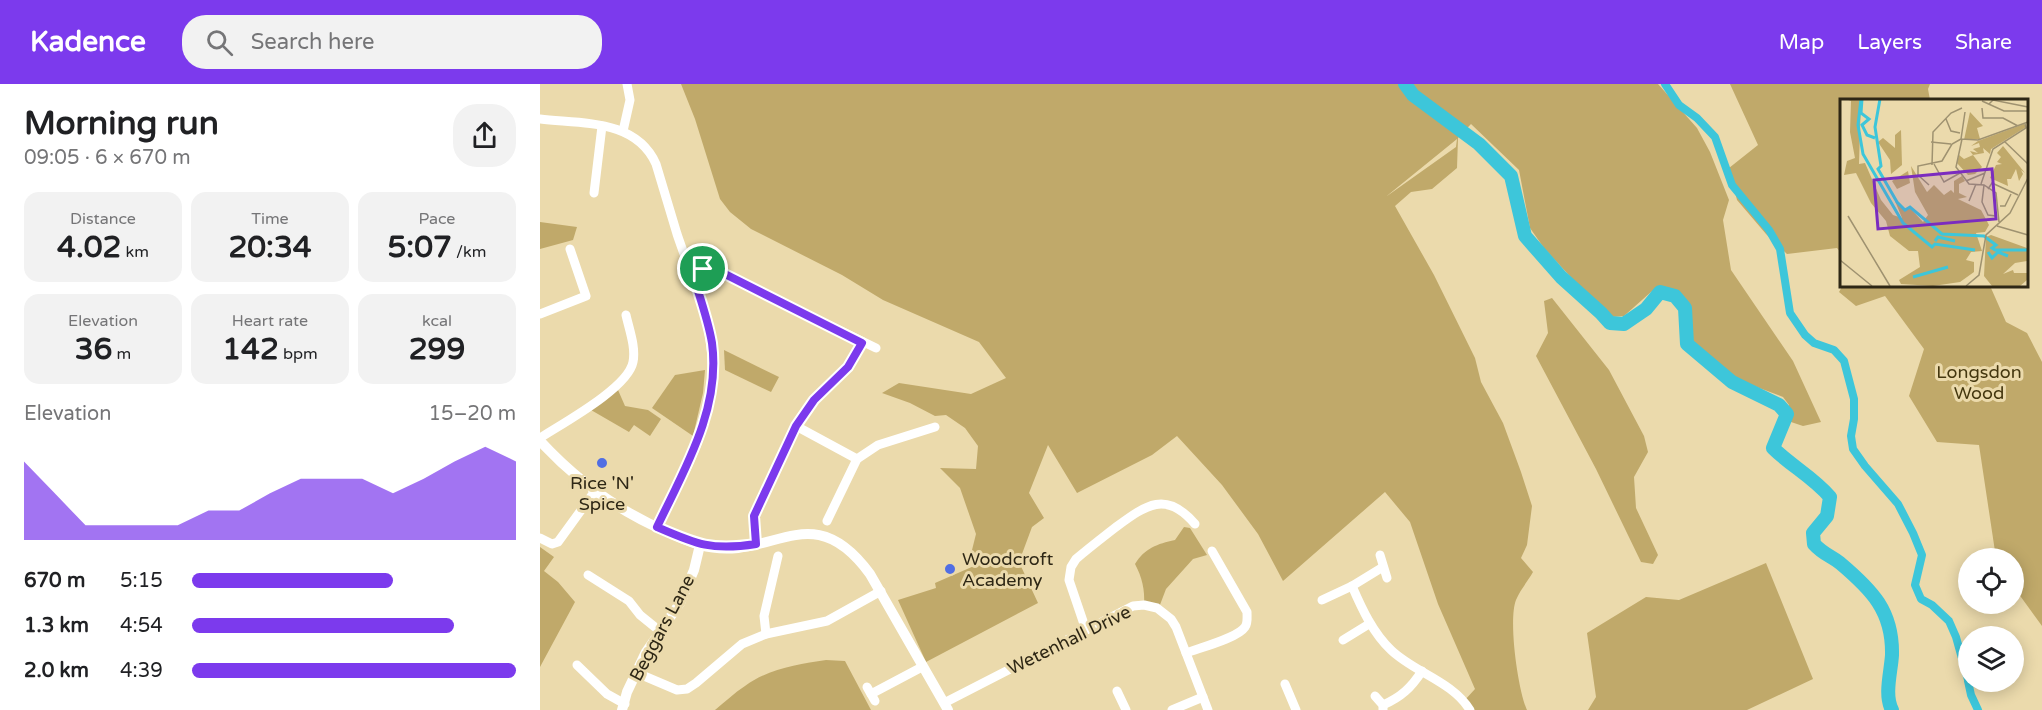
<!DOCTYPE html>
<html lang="en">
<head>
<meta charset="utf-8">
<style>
	body { margin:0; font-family:"Varela Round",sans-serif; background:#f2f2f2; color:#202124; height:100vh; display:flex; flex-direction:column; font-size:22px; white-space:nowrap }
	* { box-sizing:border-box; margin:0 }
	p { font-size:20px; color:#757577 }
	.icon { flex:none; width:33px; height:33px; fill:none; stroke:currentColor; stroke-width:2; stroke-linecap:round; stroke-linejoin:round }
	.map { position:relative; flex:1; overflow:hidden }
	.panel { display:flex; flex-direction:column; background:#fff; width:540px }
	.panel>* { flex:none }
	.controls { position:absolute; left:1418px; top:464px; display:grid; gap:12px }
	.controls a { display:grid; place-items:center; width:66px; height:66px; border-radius:50%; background:#fff; box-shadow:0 3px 15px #0003; font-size:30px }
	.pin { position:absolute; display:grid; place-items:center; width:51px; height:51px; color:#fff; margin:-26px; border:3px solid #fff; border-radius:50%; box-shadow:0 2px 6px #0007 }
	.round { display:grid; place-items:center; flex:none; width:63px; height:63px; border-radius:24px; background:#f2f2f2 }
	.headline { display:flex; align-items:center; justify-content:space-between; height:102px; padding:0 24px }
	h1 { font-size:33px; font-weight:700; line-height:45px }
	.figures { display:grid; grid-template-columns:repeat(3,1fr); gap:9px; height:102px; padding:6px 24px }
	.figures div { display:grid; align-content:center; border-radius:15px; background:#f2f2f2; text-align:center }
	.figures b { font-size:30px; font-weight:700 }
	.figures small { font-size:16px; font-weight:400 }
	.figures p { font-size:16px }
	.chart { height:168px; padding:12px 24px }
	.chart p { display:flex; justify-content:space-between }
	.chart svg { width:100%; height:108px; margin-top:6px; fill:#7c3aed; opacity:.7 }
	ul { padding:0 24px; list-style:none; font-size:20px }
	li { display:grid; grid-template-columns:96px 72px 1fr; align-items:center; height:45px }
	li i { height:15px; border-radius:8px; background:#7c3aed }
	header { display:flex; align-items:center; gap:36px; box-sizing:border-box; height:84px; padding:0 30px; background:#7c3aed; color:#fff }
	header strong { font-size:28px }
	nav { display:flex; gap:33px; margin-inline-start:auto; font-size:21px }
	.search { width:420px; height:54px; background:#f2f2f2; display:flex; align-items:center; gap:15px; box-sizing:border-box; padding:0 21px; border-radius:24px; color:#757577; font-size:22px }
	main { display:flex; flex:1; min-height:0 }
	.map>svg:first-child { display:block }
</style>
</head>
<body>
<header>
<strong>Kadence</strong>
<div class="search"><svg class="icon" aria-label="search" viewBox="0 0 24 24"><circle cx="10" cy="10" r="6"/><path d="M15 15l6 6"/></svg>Search here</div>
<nav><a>Map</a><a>Layers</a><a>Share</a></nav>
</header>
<main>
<section class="panel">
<div class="headline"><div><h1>Morning run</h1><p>09:05 · 6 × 670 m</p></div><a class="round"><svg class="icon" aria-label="share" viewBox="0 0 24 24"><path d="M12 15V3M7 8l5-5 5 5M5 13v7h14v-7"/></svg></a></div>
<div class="figures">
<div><p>Distance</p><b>4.02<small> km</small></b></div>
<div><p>Time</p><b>20:34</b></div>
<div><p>Pace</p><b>5:07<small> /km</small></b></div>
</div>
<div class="figures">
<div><p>Elevation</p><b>36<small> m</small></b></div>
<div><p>Heart rate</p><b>142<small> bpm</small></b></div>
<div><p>kcal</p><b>299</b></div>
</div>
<div class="chart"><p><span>Elevation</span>15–20 m</p>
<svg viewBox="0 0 160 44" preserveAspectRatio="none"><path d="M0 44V12L10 25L20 38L30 38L40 38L50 38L60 32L70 32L80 25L90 19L100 19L110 19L120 25L130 19L140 12L150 6L160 12V44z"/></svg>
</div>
<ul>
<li><b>670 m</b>5:15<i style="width:62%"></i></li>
<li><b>1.3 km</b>4:54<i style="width:81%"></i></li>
<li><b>2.0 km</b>4:39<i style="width:100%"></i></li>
</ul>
</section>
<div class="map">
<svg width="1502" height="626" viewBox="0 0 1502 626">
	<rect width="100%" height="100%" fill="#ebdaac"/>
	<g fill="#c0a96a" fill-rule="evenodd">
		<path d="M141,0H1118L1157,44L1170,68L1189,116L1183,136L1191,186L1253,277L1281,338L1263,342L1248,337L1249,321L1243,313L1198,296L1152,259L1149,221L1138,207L1122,203L1111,208L1084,232L1072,233L1039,202L1004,164L990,144L979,86L931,40L918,54L917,84L892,105L871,108L855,122L894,191L935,274L941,298L963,339L981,388L992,422L987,461L981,474L993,488C988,497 980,506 976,516C968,536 978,606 987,626H930L924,617L935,605L898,520L870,438L845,408L743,497L718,450L682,401L637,352L612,371L537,409L508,361L489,409L504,434L492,443L479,478L498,519L386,578L358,516L396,504L395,499L434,482L430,474L436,450L420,404L400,384L436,385L438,362L425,344L406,331L395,332L370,319L342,309L359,299L431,310L466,294L439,258L343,216L302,191L211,145L190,128L180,115L155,35ZM917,55L916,63L847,112L848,111Z"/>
		<polygon points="1190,0 1390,0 1388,5 1390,16 1301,16 1301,169 1297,164 1247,170 1226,150 1197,116 1189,84 1218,61"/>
		<polygon points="0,138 37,143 33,156 0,165"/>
		<polygon points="1303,201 1452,201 1451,204 1466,238 1487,249 1502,278 1502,542 1473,502 1473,474 1456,474 1439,361 1397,358 1369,312 1384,265 1345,212 1316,222 1299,208"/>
		<polygon points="1012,214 1069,286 1104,352 1108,368 1094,393 1096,424 1118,471 1113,480 1101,478 1056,385 996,272 1008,249 1004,217"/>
		<polygon points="184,266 239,293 231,308 185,286"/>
		<polygon points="165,286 163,309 153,352 112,324 135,291"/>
		<polygon points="78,306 85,322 108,326 121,335 110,352 94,341 89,348 51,326"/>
		<path d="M644,443L650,444L667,471L653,475L626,505L618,526L604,521C605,506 602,493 595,480C605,464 617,460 635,456Z"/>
		<polygon points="0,463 14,473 4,487 18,498 35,518 0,583"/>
		<polygon points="1226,479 1273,595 1207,626 1048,626 1056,613 1047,549 1106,513 1139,516"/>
		<path d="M286,576L305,577L331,626H175C185,618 194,609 205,602C228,585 258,580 286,576Z"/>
	</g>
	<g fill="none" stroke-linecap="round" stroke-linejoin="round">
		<g stroke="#3dc6da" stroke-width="8">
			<polyline points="1125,0 1139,21 1157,34 1175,53 1192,101 1229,146 1240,165 1250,229 1265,251 1274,259 1294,266 1304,277 1314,315 1314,335 1311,352 1313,365 1325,382 1358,420 1373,449 1382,471 1375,501 1381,515 1392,521 1409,537 1416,553 1428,596"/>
			<polyline points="1428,597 1431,611 1438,626"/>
		</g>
		<path stroke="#3dc6da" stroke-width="14" d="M865,0L873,11L939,60L971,92L985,152L1021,193L1061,229L1070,239L1084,240L1106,225L1120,208L1135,212L1145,224L1147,260L1192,298L1239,321L1247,330L1233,364C1251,382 1273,393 1290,413L1287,432L1273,449L1274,460C1283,470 1291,472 1300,479C1332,506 1353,527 1352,571C1351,588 1344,611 1352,626"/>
		<g stroke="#fff" stroke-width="9">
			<path d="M0,35C42,40 96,35 116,80C123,103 130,127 137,150C159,215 184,259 166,331C157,370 134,407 117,443"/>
			<polyline points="83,47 90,16 87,0"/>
			<polyline points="54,109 62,42"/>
			<polyline points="152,187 173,185 336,264"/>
			<polyline points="0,230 46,212 30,165"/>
			<polyline points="256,342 317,375"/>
			<path d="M0,354C23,339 88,304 93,278C96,263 89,245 86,231"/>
			<polyline points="287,437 317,375 338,361 395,343"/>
			<polyline points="0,454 12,460 18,458 55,407"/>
			<polyline points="216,460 214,431 256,342 274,316 308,283 322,259"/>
			<polyline points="840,471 847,494"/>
			<polyline points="48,491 89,517 100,531 121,548"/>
			<path d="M812,502C822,525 833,549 851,566C875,589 912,597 930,626"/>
			<polyline points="782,516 812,502 843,483"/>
			<path d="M546,546L529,496L531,483L536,475C549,464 562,454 576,443C606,421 626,406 655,440"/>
			<polyline points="226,550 224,532 238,472"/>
			<polyline points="803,556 829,540"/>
			<path d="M646,569C659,564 698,554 705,543C708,539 707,533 707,528L672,467"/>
			<polyline points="37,581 67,610 85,620"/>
			<polyline points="97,589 137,606 147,605 156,599 202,560 226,550 287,537 341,507"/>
			<polyline points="745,600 756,626"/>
			<polyline points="327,603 335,617"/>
			<polyline points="577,607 586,626"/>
			<polyline points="331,610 382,583"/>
			<polyline points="835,612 843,621 843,626"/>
			<polyline points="404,619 593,522 604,521 617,524 631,535 636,543 668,626"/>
			<path d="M843,621C861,613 871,604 882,587"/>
			<polyline points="632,626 663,613"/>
		</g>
		<g stroke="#fff" stroke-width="10">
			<path d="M0,357C37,397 79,428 130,449C139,453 149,458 160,461C231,481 270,408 330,490L408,626"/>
			<polyline points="82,626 87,608 106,568 140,519 154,486 160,461"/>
		</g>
	</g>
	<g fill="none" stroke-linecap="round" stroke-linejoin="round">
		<g stroke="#fff" stroke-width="12">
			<path id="route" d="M173,184L322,259L308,283L274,316L256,342L214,432L216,460C171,467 156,460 117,443C144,386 181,325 172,259C168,235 159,211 152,188Z"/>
		</g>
		<use href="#route" stroke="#7c3aed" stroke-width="8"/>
	</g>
	<g fill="#516ee3" stroke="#ebdaac" stroke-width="2">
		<circle cx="62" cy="379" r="6"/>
		<circle cx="410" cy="485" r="6"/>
	</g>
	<g text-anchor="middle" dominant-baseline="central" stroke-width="6" stroke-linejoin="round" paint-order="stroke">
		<g font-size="18" fill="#44370f" stroke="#ebdaac">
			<text x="1439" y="288">Longsdon<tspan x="1439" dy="21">Wood</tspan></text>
		</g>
		<g font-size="18" fill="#2e2715" stroke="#ebdaac">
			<text x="62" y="399">Rice 'N'<tspan x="62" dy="21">Spice</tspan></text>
			<text x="422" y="475" text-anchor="start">Woodcroft<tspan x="422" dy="21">Academy</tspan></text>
		</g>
		<g font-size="18" fill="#2e2715" stroke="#ebdaac">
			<text transform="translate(122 544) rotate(-62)">Beggars Lane</text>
			<text transform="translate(529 556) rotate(-26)">Wetenhall Drive</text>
		</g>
	</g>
	<g transform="translate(1300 15)">
		<rect width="188" height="188" fill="#ebdaac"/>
		<path d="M6,0H21L19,65L25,64L41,101L53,116L62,119L55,102L65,111L70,109L83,123L88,116L75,93L71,67L87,93L94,86L104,96L111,91L114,94V82L122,77L125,82L119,85V94L127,98L118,100L141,111L149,126L145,133L136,134L142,152L131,153L126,161L134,163V173L120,183L93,187L61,185L59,181L80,168L78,152H69L50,137L46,122L31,104L16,74L4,76L7,62L15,59L10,33L11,2ZM130,13L143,27L137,29L140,40L124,41ZM184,25L186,28L151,50L150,55L143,49L144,54L133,56L142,68L135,75L128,76L117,64L119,56L124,60L133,56L130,52L138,54L133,50L140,48L139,44L131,47L138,42ZM61,31L62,66L51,75L50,61L38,43L43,39L55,49V36ZM163,47L185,74L181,71L183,75L179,82L176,70L171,80H167L168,87L150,79L156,66L162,65L157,63L161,58L157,54ZM68,72L70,84L57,90L52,82ZM151,136L187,149V162L175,164L163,175L173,171L174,174H187V181L180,187H152L144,177L146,138Z" fill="#c0a96a"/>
		<path fill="none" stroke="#3dc6da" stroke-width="3" d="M21,0L18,26L23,55L63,124L92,148L95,145L135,151M22,0L21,14L29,20L22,26L27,36L35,39M40,0L35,28L41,67L38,70L57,103L65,111L70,108L102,135L144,137L156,146L152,149L155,151H188M95,142L98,138L115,142M148,153L152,159L158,153L168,157M73,178L108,168"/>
		<path fill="none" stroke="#9f9270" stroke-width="1.5" d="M142,2L164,12H188M149,5L153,1L188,8M142,9L143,19H163L178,27M106,20L111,32L120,34M121,40L138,41L188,23M121,40L125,13M122,40L116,68L129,85L144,86L156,94L159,123M164,42L188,65M91,43L111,45M94,65L104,83L120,74M92,66L93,33L111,14L122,9M126,82L145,74M141,85L153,50L186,29L185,25M89,86L78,76V67L102,62L112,45L121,40M144,86L142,103L148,116L156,117M148,90L152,84L178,96M129,102L136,85M160,107H165L171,95M8,117L50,187M157,127L188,136M0,161L32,187M126,187L139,176L146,136L170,114L188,79"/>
		<path fill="#7b2cbf" fill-opacity="0.15" stroke="#7b2cbf" stroke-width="3" d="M152,70L156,120L38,130L34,81Z"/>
		<rect width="188" height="188" fill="none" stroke="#2e2715" stroke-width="3"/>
	</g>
</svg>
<div class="controls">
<a><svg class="icon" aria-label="locate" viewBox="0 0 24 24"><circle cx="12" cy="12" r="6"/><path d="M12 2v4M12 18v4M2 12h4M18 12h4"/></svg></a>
<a><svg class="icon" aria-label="layers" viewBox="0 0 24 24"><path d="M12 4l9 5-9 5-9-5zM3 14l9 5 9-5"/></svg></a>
</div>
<div class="pin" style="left:163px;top:185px;background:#1e9e55"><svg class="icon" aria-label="arrive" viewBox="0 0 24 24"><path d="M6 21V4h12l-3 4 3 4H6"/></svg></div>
</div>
</main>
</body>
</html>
